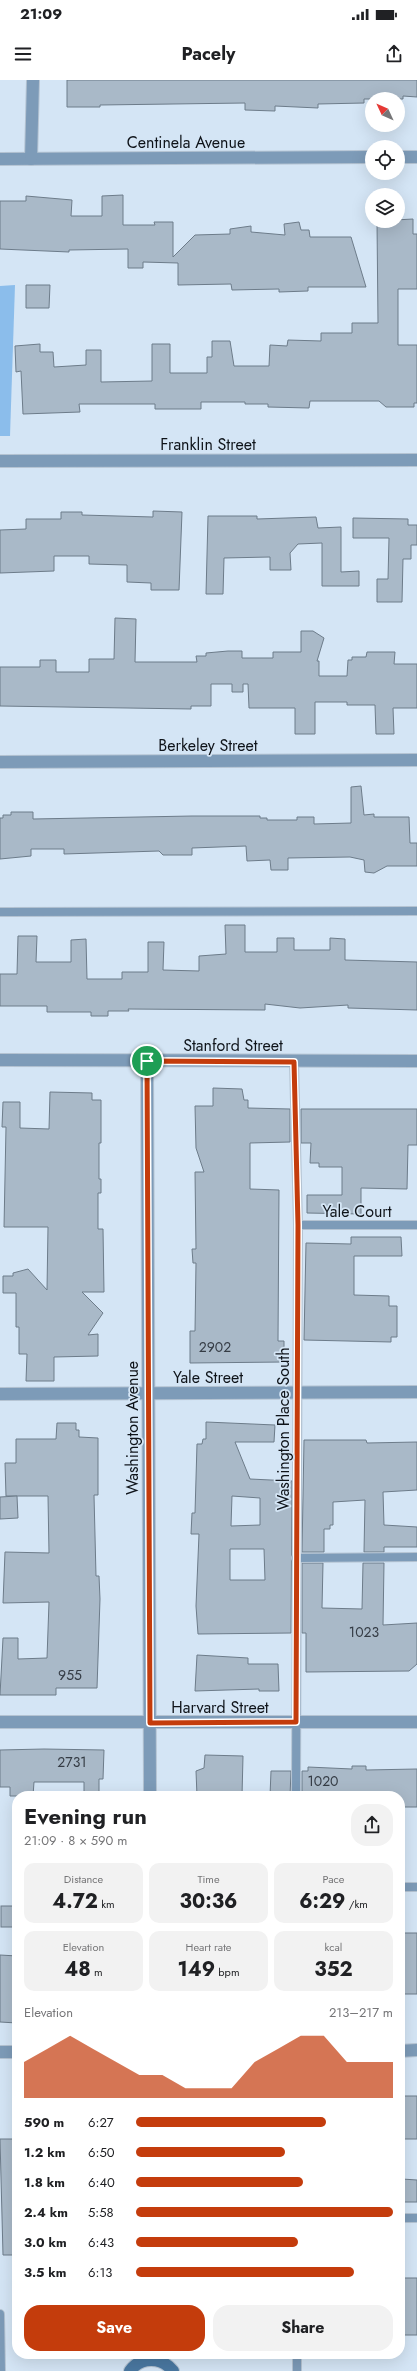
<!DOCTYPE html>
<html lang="en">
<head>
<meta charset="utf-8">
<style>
	body { margin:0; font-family:Jost,sans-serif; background:#f2f2f2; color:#202124; height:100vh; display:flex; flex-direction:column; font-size:15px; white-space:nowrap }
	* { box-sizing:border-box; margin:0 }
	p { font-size:13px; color:#757577 }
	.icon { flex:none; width:22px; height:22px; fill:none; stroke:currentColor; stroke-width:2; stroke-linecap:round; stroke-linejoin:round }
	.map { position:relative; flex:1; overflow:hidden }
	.side { position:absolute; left:12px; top:1711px; width:393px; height:568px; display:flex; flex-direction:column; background:#fff; border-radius:16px; box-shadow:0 4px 16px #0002 }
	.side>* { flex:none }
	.needle { width:26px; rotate:314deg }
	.buttons { position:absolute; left:365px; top:12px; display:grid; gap:8px }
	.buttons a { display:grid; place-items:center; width:40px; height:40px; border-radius:50%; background:#fff; box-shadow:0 4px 16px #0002; font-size:20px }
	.pin { position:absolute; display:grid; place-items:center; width:34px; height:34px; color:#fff; margin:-17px; border:2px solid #fff; border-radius:50%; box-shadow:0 1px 4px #0007 }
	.round { display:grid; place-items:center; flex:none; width:42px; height:42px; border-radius:16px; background:#f2f2f2 }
	.overview { display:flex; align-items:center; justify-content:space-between; height:68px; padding:0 12px }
	h1 { font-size:22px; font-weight:700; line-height:30px }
	.metrics { display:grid; grid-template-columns:repeat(3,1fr); gap:6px; height:68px; padding:4px 12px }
	.metrics div { display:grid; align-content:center; border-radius:10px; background:#f2f2f2; text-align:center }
	.metrics b { font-size:20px; font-weight:700 }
	.metrics small { font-size:11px; font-weight:400 }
	.metrics p { font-size:11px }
	.chart { height:112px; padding:8px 12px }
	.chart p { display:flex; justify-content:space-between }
	.chart svg { width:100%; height:72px; margin-top:4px; fill:#c43c0c; opacity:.7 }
	.action { display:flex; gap:8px; margin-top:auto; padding:8px 12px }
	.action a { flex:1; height:46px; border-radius:16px; background:#c43c0c; color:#fff; font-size:16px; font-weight:700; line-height:46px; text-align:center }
	.action a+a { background:#f2f2f2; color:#202124 }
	ul { padding:0 12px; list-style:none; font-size:13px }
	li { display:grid; grid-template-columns:64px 48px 1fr; align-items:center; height:30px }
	li i { height:10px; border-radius:5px; background:#c43c0c }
	.status { display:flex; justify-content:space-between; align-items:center; height:28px; padding:0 20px; background:#fff; direction:ltr }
	.status svg { height:11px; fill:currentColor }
	header { display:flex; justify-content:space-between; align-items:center; height:52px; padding:0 12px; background:#fff; font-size:18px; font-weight:700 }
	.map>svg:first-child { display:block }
</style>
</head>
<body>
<div class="status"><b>21:09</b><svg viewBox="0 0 49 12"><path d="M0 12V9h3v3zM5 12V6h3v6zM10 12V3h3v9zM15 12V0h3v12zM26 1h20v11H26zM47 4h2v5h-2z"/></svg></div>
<header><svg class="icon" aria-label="menu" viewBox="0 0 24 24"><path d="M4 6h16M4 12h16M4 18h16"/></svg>Pacely<svg class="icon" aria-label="share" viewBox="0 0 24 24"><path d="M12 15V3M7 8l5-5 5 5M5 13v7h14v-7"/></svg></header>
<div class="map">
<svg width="417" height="2291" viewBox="0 0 417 2291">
	<rect width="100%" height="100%" fill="#d4e5f5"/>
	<polygon fill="#8bbdeb" points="15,205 10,356 0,356 0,206"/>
	<g fill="#a9b9c8" stroke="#6d7c8a" fill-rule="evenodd">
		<polygon points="67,0 417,0 417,17 403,16 403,19 364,19 364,23 318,24 318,28 275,26 275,31 245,30 245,23 100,25 100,27 67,27"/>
		<polygon points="123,115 123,145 155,145 154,142 173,142 173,177 195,155 230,154 230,149 251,146 251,152 285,155 284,144 299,142 301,150 309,150 310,157 351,157 366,207 308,207 308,211 279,212 279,209 232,210 231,204 178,205 178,183 143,182 143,188 128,188 128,169 69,170 69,172 0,169 0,121 26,121 26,116 72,120 71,136 102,136 102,116"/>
		<polygon points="413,139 413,154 417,154 417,209 398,209 398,265 417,265 417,323 414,323 414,327 386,327 379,321 310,321 309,328 268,327 268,324 245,324 245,322 201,322 201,329 155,329 155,324 79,324 80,332 23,334 21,291 16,292 15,266 40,264 40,272 53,272 54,287 86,285 86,270 101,270 101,302 152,301 152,264 170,264 170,293 207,293 207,277 212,277 212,261 230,261 234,286 269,286 270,265 287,266 288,260 321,261 321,253 352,253 352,243 378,243 377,141"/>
		<polygon points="26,205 50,205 49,228 26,228"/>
		<polygon points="153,431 182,432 179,510 151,510 151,503 127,502 127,485 89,484 89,476 54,476 54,491 0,493 0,450 26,449 26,439 61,439 61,432 82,432 82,435 153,437"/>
		<polygon points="208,436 257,436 257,439 316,437 318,448 341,447 341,492 359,491 359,506 322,506 322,463 298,464 290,473 291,490 270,490 270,477 224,478 223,514 206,514"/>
		<polygon points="353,438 408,439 408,445 417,445 417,465 411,465 411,479 403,479 402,522 377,522 377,499 388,499 389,458 353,458"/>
		<polygon points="115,538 136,539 135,582 197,582 196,576 206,576 206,573 228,571 242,571 242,578 273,578 273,572 301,572 301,551 313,551 324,558 317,581 319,581 319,596 347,596 348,580 352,580 352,577 366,577 367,572 395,572 394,584 417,584 417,628 393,628 394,654 376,654 375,625 347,625 347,622 315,622 315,654 295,654 295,628 249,628 248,604 243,604 243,612 232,612 232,604 211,604 211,626 191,626 191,629 0,626 0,587 40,587 40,580 56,580 56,592 89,592 89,579 114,579"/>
		<polygon points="361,706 364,735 374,734 374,737 409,737 410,763 417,763 417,786 387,786 374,793 365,792 364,780 350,777 288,778 288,790 271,790 270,780 247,781 246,766 192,768 192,775 163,775 159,771 64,774 64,769 31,769 31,776 0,779 0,738 3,738 3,735 11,735 11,732 33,732 33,739 192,736 260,736 260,738 267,738 267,740 297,740 297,737 314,737 314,744 351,743 351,707"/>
		<polygon points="225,845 245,845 245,872 277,872 277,858 294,858 294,870 330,870 330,858 345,859 345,880 417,882 417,930 348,928 348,925 300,928 265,924 265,930 128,929 129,931 108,931 108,936 91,936 91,932 47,932 47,926 0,926 0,894 17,894 18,856 37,856 36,882 71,882 71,860 86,859 87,899 122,899 122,892 148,892 148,862 164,862 163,890 199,891 199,876 226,874"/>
		<polygon points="213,1008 242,1009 244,1020 248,1020 248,1028 290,1029 290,1062 250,1063 250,1109 279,1110 278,1261 284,1261 284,1282 190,1283 190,1251 195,1251 196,1183 193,1183 192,1169 196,1169 195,1092 204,1092 196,1068 195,1026 213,1026"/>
		<polygon points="50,1012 92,1013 92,1020 101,1020 101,1063 99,1063 99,1099 101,1099 101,1113 98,1113 98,1149 103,1149 104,1212 82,1212 103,1233 88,1255 98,1254 98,1276 54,1277 54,1301 26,1301 27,1274 19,1274 19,1247 16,1247 16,1213 3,1213 3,1196 13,1196 13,1193 28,1189 47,1210 48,1147 4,1147 6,1047 2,1047 3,1022 20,1022 20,1048 49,1049"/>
		<polygon points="301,1029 417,1029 417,1065 408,1065 407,1109 361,1108 361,1134 307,1133 307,1115 342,1115 342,1087 319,1087 319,1083 310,1083 311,1063 301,1063"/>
		<polygon points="351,1157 401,1157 402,1176 354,1176 354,1215 389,1216 389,1226 397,1226 397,1257 391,1257 391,1262 304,1260 306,1163 351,1164"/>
		<path d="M206,1342L275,1345L274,1362H235L250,1399L292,1401L291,1553L198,1554L196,1526L199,1454H191L192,1433H195L197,1364H202L203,1359H206ZM232,1416L260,1418V1445L231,1446ZM230,1469H264L265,1500H230Z"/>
		<polygon points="57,1343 76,1343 76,1350 79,1350 79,1357 98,1358 98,1415 94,1415 96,1496 99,1496 100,1519 97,1608 56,1608 56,1615 0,1615 3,1558 18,1558 18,1579 47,1578 49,1522 3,1523 5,1472 49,1473 48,1416 6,1416 5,1383 16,1383 16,1359 56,1359"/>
		<polygon points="304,1360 366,1360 367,1363 417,1362 417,1410 383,1412 384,1445 417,1447 417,1467 384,1467 384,1472 364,1472 365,1420 333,1422 333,1445 330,1445 330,1449 324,1449 324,1472 302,1472"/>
		<polygon points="17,1416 18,1438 0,1439 0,1417"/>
		<polygon points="302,1483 323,1483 322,1528 362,1529 363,1483 384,1483 383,1545 417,1543 417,1584 409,1591 306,1592 306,1553 302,1553"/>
		<polygon points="197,1575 248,1578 248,1584 278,1584 279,1611 259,1611 259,1609 195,1611"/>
		<polygon points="44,1669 104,1670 103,1699 99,1699 99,1716 84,1716 84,1702 34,1702 33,1716 10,1716 10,1707 0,1707 0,1670"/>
		<polygon points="205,1675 243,1676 242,1716 197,1716 196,1691 204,1688"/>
		<polygon points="352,1686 366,1686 366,1690 417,1689 417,1727 400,1727 400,1716 302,1716 302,1691 308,1691 308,1687 352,1689"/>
		<polygon points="271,1691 291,1691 290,1716 270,1716"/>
		<rect x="1" y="1826" width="16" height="21"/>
		<rect x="400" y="1853" width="17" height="61"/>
		<polygon points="0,1875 17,1876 17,1943 0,1942"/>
		<polygon points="403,2016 417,2016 417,2059 400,2059 400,2018"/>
		<polygon points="0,2059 16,2059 15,2175 3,2175"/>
		<polygon points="402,2099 417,2100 417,2122 402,2122"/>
		<rect x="400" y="2198" width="17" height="57"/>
	</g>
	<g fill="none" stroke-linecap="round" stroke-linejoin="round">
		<g stroke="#b4c3d2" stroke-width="10">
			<g id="lane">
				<polyline points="0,832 417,831"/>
				<polyline points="294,982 298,1145 296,1716"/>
				<polyline points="298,1145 417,1145"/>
				<polyline points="296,1478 417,1477"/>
				<polyline points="400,1807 417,1807"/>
				<polyline points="400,2138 417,2138"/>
				<polyline points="0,2234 1,2291"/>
				<polyline points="297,2274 297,2291"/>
			</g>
		</g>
		<g stroke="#b4c3d2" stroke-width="14">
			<g id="street">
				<polyline points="398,77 417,77"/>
				<polyline points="0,79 372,77"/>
				<polyline points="31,79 33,0"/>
				<polyline points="0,381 417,380"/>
				<polyline points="0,682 417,680"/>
				<polyline points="0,980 417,981"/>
				<polyline points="147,981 150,1716"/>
				<polyline points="0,1314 417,1312"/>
				<polyline points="0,1642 417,1642"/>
				<polyline points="400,1971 417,1970"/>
				<polyline points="0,1972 17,1972"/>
			</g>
		</g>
		<g stroke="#b4c3d2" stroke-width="14">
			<path id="secondary" d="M130,2291C141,2276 162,2277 173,2291"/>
		</g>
		<use href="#lane" stroke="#7d9bb8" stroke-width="8"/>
		<use href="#street" stroke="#7d9bb8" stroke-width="12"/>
		<use href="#secondary" stroke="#4a78a1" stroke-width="12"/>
	</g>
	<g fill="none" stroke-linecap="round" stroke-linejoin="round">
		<g stroke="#fff" stroke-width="8">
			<polygon id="route" points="147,981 294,982 298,1145 296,1642 150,1643"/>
		</g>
		<use href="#route" stroke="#c43c0c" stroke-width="5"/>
	</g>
	<g text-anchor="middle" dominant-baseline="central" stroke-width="3.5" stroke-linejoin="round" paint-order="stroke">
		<g font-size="14" fill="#353c45">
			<text x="215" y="1267">2902</text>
			<text x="364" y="1552">1023</text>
			<text x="70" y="1595">955</text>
			<text x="72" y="1682">2731</text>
			<text x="323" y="1701">1020</text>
		</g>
		<g font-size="16" fill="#0e1319" stroke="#d4e5f5">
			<text x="186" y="62">Centinela Avenue</text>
			<text x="208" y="364">Franklin Street</text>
			<text x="208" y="665">Berkeley Street</text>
			<text x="233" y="965">Stanford Street</text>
			<text x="357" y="1131">Yale Court</text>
			<text x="208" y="1297">Yale Street</text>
			<text transform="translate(132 1348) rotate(-90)">Washington Avenue</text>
			<text transform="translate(283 1349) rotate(-90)">Washington Place South</text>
			<text x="220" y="1627">Harvard Street</text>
		</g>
	</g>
</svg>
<div class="buttons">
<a><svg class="needle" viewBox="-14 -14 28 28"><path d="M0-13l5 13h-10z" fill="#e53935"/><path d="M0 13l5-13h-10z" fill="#757577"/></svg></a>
<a><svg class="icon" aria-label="locate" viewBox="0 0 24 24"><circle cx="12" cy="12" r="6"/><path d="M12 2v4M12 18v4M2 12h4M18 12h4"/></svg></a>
<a><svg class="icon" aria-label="layers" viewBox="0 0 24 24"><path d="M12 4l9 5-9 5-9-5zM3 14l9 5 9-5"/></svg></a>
</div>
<div class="pin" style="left:147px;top:981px;background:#1e9e55"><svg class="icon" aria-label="arrive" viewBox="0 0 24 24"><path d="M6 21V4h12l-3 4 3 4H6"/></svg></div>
<section class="side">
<div class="overview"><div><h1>Evening run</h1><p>21:09 · 8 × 590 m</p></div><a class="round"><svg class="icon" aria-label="share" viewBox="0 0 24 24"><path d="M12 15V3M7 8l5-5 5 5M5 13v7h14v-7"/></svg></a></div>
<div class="metrics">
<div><p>Distance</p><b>4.72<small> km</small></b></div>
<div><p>Time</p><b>30:36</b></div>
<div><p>Pace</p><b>6:29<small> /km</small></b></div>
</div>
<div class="metrics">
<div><p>Elevation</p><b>48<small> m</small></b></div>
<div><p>Heart rate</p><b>149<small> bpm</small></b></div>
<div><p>kcal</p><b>352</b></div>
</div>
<div class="chart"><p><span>Elevation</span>213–217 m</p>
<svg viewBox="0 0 160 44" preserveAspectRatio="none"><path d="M0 44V22L10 14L20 6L30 14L40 22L50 30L60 30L70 38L80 38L90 38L100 22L110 14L120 6L130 6L140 22L150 22L160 22V44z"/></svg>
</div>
<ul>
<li><b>590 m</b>6:27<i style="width:74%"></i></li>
<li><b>1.2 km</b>6:50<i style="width:58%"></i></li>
<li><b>1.8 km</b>6:40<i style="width:65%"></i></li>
<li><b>2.4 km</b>5:58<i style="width:100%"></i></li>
<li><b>3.0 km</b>6:43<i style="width:63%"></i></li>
<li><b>3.5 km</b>6:13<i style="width:85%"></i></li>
</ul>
<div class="action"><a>Save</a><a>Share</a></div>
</section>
</div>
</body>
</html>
